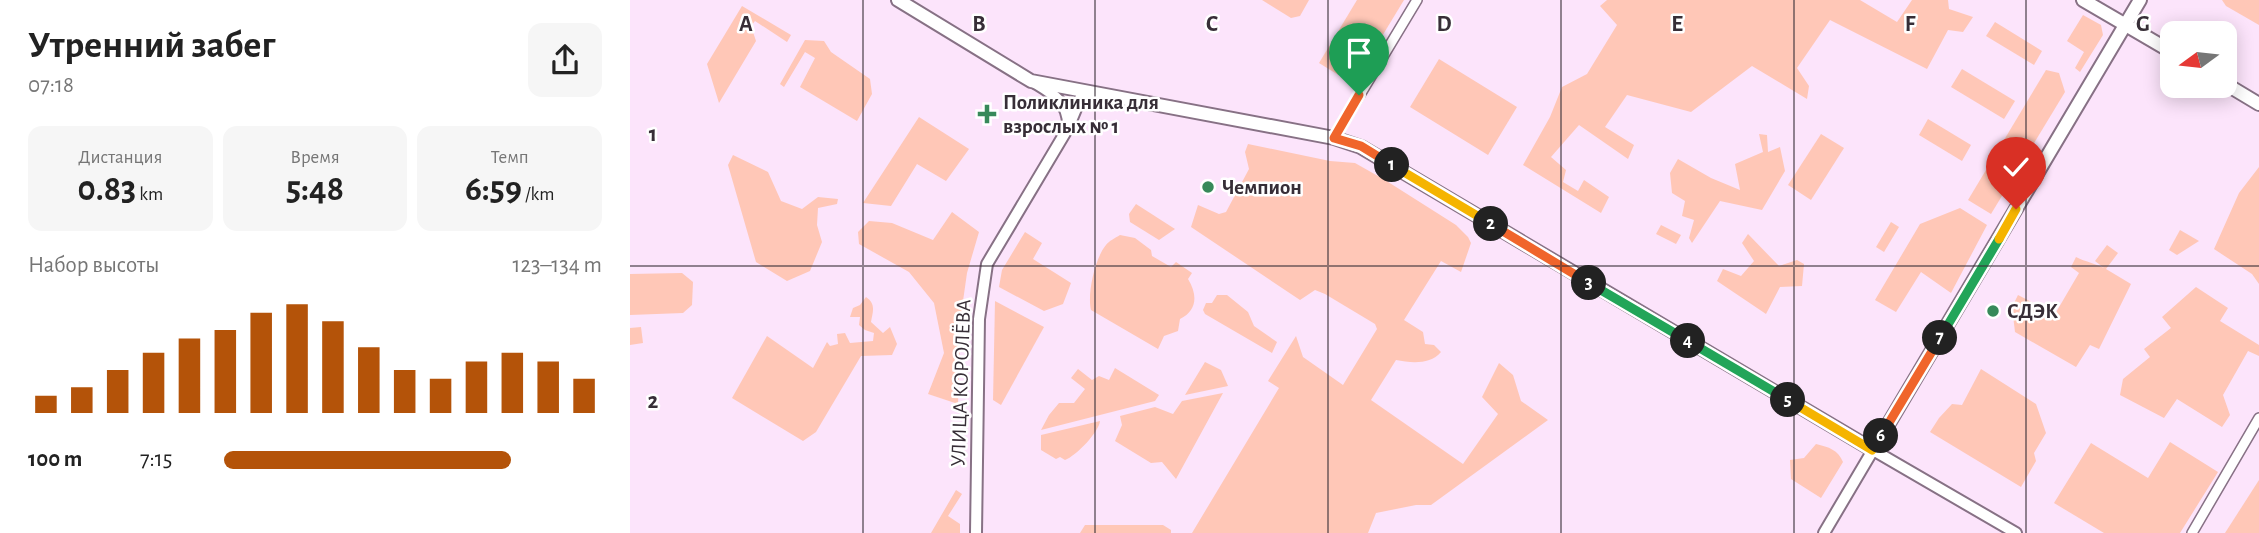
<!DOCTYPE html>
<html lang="ru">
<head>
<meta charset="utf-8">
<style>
	body { margin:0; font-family:"Alegreya Sans",sans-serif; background:#f6f6f6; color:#222; height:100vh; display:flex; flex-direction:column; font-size:26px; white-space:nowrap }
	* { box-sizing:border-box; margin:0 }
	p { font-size:23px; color:#767676 }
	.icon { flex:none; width:38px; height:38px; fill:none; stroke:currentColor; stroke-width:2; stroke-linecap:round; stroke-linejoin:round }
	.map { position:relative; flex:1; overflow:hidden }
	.details { display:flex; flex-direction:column; background:#fff; width:630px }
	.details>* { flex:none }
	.needle { width:46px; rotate:255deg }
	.buttons { position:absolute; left:1530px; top:21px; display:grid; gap:14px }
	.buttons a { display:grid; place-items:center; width:77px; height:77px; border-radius:14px; background:#fff; box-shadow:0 4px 18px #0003; font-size:35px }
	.pin { position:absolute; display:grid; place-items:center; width:60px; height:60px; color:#fff; margin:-72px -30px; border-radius:50% 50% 50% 0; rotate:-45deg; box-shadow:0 0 7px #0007 }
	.pin .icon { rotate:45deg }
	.km { position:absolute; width:35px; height:35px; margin:-18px; border-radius:50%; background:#222; color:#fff; font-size:19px; line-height:35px; text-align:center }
	.round { display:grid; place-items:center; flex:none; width:74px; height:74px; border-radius:14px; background:#f6f6f6 }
	.head { display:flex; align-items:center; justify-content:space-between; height:119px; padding:0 28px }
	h1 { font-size:38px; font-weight:700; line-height:52px }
	.stats { display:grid; grid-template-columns:repeat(3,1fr); gap:10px; height:119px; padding:7px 28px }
	.stats div { display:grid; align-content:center; border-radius:14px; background:#f6f6f6; text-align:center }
	.stats b { font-size:35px; font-weight:700 }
	.stats small { font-size:19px; font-weight:400 }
	.stats p { font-size:19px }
	.chart { height:196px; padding:14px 28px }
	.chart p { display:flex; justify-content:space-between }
	.chart svg { width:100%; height:126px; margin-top:7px; stroke:#b45309; stroke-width:6 }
	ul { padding:0 28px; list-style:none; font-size:23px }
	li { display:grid; grid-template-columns:112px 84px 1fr; align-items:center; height:52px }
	li i { height:18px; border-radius:9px; background:#b45309 }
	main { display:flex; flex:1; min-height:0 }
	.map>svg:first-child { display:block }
</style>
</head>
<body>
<main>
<section class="details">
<div class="head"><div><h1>Утренний забег</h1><p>07:18</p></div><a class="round"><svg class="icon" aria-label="share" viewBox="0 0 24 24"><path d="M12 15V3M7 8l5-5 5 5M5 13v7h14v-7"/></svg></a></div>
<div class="stats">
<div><p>Дистанция</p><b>0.83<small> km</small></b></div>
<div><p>Время</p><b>5:48</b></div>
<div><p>Темп</p><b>6:59<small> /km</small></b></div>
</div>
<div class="chart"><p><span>Набор высоты</span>123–134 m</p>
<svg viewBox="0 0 160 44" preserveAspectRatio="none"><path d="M5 44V38M15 44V35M25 44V29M35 44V23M45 44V18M55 44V15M65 44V9M75 44V6M85 44V12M95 44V21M105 44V29M115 44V32M125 44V26M135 44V23M145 44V26M155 44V32"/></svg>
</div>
<ul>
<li><b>100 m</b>7:15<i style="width:76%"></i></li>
</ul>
</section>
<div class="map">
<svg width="1629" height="533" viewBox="0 0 1629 533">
	<rect width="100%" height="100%" fill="#fce4fb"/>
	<g fill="#ffc7b7">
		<polygon points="632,0 679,0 670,16 661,18"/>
		<polygon points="727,0 774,0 723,84 689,63"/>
		<polygon points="977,0 1230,0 1267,22 1282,0 1318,0 1319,9 1343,17 1333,32 1318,30 1297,69 1200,20 1167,68 1179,86 1177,99 1122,66 1061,112 997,95 975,127 1004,145 998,159 949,125 921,157 936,170 933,182 948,191 954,180 979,197 971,213 893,165 920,117 932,87 957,74 987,25 970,6"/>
		<polygon points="1592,0 1629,0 1629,25 1596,6"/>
		<polygon points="112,6 161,35 157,42 125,21 121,26 126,41 89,103 77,64"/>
		<polygon points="1453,15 1471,25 1473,35 1450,72 1445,68 1454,52 1437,41"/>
		<polygon points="1365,22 1412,51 1404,65 1356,36"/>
		<polygon points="175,40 194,41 201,52 240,79 242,94 227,121 170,87 185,58 175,52 154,87 150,84"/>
		<polygon points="809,59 887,107 858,155 780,107"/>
		<polygon points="1332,69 1385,101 1374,119 1321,87"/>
		<polygon points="1416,70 1429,73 1435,92 1361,214 1338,200"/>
		<polygon points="289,117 339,149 316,181 287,164 261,206 233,203"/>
		<polygon points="1298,119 1341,145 1332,161 1289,135"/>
		<polygon points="1129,134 1137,135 1138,152 1150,147 1155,171 1132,210 1090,201 1062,243 1059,238 1064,220 1052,216 1055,201 1042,193 1040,173 1048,159 1081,178 1110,190 1105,164 1133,152"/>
		<polygon points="1191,134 1214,148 1181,200 1158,185"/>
		<path d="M618,144L700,161L725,163L755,180L826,225L838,237L841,243L831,272L811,261L774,320L793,332L795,344L804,345L811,352C800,365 781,363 766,360L741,400L833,464L868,414L852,397L869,363L883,375L891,401L918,420L801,505H786L746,513L738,533H562L649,388L638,381L666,336L673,357L713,385L747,329L745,324L695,294L685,290L670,300L561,227L568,205L589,214L596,212L619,169L615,152Z"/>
		<polygon points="103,155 138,172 151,201 172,209 188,197 208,199 207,204 188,208 187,225 192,242 180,271 157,281 126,262 98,165"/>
		<polygon points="1629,167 1629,284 1622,274 1584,249 1609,193"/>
		<polygon points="506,204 545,229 529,240 500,222 499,214"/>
		<polygon points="1330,208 1357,225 1321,293 1291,272 1266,312 1245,300 1290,224"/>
		<polygon points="322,212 349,232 337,273 331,315 328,404 298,394 314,353 304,303 279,272 229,244 228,232 239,221 262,223 303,240"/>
		<polygon points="1261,222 1269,227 1254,252 1246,247"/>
		<polygon points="1031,225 1051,235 1046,244 1026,234"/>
		<polygon points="1550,230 1569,241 1547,255 1539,250"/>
		<polygon points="395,232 412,243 403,259 441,283 433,304 414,311 369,287 372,270"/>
		<polygon points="1118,234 1149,266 1167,260 1174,264 1172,286 1150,287 1136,314 1087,281 1093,269 1111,276 1124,261 1112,243"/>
		<path d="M490,235L505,238L521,250L522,256L541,267L546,262L562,273L558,279C568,295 567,311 550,319L548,331L534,336L528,349L461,310C457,294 465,258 476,245C479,241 485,238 490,235Z"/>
		<path d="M1477,245L1488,253L1476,269L1501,284L1469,349L1460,345L1446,367L1385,332L1382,307L1388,295L1425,314L1449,273L1441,267L1446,257C1456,262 1464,263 1474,268L1465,261Z"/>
		<polygon points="52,273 63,282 62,305 53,313 0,315 0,274"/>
		<polygon points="1566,287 1598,308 1590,321 1629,345 1629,356 1618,351 1593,395 1600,415 1592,427 1547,399 1534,418 1490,395 1493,379 1520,357 1514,349 1541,328 1532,317"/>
		<polygon points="587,295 597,295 618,312 624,326 647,342 642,353 575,314 573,310 576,303 582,303"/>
		<path d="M236,297C246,304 243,311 241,322L253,333L260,327L267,344L262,355L231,356L186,432L173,441L102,398L137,336L183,368L197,342L200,346L208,344L207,334L215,333L220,343L243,341L244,333L235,330L229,325L230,317H220L223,308L230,305Z"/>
		<polygon points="365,301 414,327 371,405 363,400"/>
		<polygon points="11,327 13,343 0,345 0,328"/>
		<polygon points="575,362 591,370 598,386 555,395"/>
		<polygon points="485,368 529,395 525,401 411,430 419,415 429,403 444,403 455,389 441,378 448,369 462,380 469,376 479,380"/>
		<polygon points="1351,369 1406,404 1416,433 1404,453 1406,461 1391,487 1300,432 1309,418 1322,404 1332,405"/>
		<polygon points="593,393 546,479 532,462 521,463 485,441 492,425 490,416 525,407 543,414 552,401"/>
		<path d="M470,421C469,432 446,456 435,460L430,457L426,459L411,450V435Z"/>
		<polygon points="1540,442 1588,472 1550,533 1474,533 1424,503 1461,443 1518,478"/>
		<path d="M1186,444C1199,447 1208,450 1213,462L1191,498L1161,479L1160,460L1174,458Z"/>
		<polygon points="1629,480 1629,533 1595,533"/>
		<polygon points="326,490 332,494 318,516 330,524 330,533 301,533"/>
		<polygon points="455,525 533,525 541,530 541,533 450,533"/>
	</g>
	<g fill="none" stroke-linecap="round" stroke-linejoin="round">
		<g stroke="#877185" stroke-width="12">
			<g id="minor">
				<polyline points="704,138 787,0"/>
				<polyline points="1562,533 1629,418"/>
			</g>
		</g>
		<g stroke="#877185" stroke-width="14">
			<g id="tertiary">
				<path d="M405,83C423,94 438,102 438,125"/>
				<polyline points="346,533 349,319 357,264 438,128 453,92"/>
				<polyline points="1194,533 1243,450 1386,533"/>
			</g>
		</g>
		<g stroke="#877185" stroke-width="16">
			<g id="secondary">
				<polyline points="268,0 401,81 704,138 731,147 1243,450 1510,0"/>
				<polyline points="1453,0 1542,52"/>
				<polyline points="1594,83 1629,104"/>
			</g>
		</g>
		<use href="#minor" stroke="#fff" stroke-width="9"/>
		<use href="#tertiary" stroke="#fff" stroke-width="10"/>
		<use href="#secondary" stroke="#fff" stroke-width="12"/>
	</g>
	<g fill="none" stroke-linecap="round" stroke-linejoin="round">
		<g stroke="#fff" stroke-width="14">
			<polyline id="split-1" points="729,95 704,138 731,146 762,165"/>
		</g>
		<g stroke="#fff" stroke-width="14">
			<polyline id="split-2" points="762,165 861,224"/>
		</g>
		<g stroke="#fff" stroke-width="14">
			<polyline id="split-3" points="861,224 959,283"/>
		</g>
		<g stroke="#fff" stroke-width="14">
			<polyline id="split-4" points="959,283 1058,341"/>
		</g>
		<g stroke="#fff" stroke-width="14">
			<polyline id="split-5" points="1058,341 1158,400"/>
		</g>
		<g stroke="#fff" stroke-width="14">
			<polyline id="split-6" points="1158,400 1242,450 1251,436"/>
		</g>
		<g stroke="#fff" stroke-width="14">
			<polyline id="split-7" points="1251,436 1310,338"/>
		</g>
		<g stroke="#fff" stroke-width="14">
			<polyline id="split-8" points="1310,338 1369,239"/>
		</g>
		<g stroke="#fff" stroke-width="14">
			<polyline id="split-9" points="1369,239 1386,209"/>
		</g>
		<use href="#split-1" stroke="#f0652b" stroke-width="9"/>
		<use href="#split-2" stroke="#f5b400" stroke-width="9"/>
		<use href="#split-3" stroke="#f0652b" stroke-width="9"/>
		<use href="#split-4" stroke="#22a559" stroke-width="9"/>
		<use href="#split-5" stroke="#22a559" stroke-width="9"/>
		<use href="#split-6" stroke="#f5b400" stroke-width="9"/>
		<use href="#split-7" stroke="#f0652b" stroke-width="9"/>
		<use href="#split-8" stroke="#22a559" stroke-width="9"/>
		<use href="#split-9" stroke="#f5b400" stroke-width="9"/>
	</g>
	<path fill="none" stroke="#372e37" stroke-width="2" stroke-opacity="0.55" d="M233,0V533M465,0V533M698,0V533M931,0V533M1164,0V533M1396,0V533M0,266H1629"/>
	<g fill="#37895a" stroke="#fff" stroke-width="2.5">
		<path d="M353.5 103.5h7v7h7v7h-7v7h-7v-7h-7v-7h7z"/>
		<circle cx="578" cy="187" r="7"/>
		<circle cx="1363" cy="311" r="7"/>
	</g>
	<g text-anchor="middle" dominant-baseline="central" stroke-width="5" stroke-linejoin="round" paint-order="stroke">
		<g font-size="21" font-weight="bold" fill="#372e37" stroke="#fff" text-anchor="start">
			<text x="373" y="102">Поликлиника для<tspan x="373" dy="24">взрослых № 1</tspan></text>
			<text x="592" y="187">Чемпион</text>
			<text x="1377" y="311">СДЭК</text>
		</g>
		<g font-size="21" fill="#372e37" stroke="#fff">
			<text transform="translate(331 383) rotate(-88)">УЛИЦА КОРОЛЁВА</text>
		</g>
	</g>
	<g font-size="23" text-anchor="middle" font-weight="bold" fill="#372e37" stroke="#fff" stroke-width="5" stroke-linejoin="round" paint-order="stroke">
		<text x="116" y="31">A</text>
		<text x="349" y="31">B</text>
		<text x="582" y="31">C</text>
		<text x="814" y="31">D</text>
		<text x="1047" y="31">E</text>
		<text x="1280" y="31">F</text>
		<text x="1513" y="31">G</text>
		<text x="23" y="141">1</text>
		<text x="23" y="408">2</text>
	</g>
</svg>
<div class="buttons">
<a><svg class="needle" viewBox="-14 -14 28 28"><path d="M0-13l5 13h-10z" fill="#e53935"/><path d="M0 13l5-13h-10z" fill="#767676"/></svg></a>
</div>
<div class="pin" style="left:729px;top:95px;background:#1e9e55"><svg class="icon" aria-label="arrive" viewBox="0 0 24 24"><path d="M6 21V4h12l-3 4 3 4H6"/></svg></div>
<div class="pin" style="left:1386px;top:209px;background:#d93025"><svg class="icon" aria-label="check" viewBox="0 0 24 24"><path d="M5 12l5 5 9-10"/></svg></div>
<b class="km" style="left:762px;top:165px">1</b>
<b class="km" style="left:861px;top:224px">2</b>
<b class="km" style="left:959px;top:283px">3</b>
<b class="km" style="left:1058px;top:341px">4</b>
<b class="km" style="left:1158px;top:400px">5</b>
<b class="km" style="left:1251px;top:436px">6</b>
<b class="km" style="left:1310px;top:338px">7</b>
</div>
</main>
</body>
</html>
